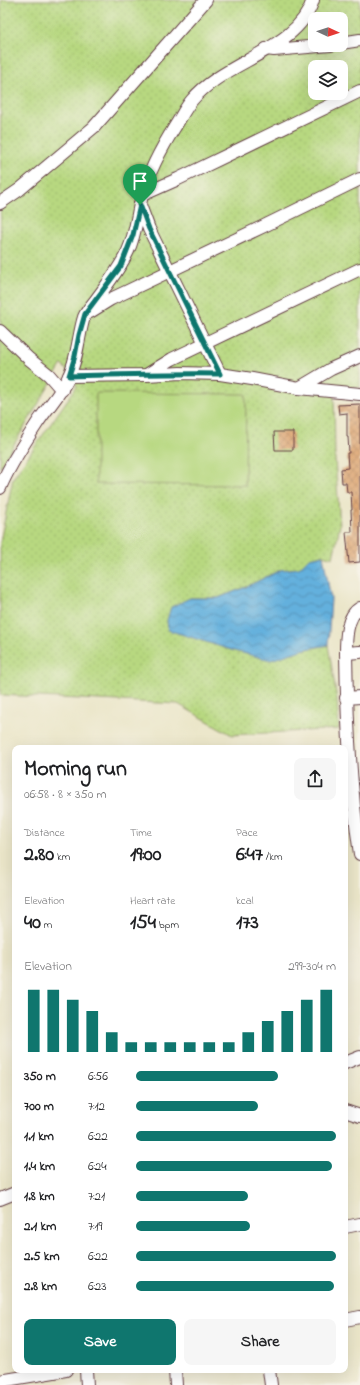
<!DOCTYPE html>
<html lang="en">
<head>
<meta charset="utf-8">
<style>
	body { margin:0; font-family:"Indie Flower",sans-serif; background:#f6f6f6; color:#202124; height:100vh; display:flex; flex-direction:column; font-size:15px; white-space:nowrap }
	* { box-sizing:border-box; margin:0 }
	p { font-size:13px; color:#757577 }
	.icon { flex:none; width:22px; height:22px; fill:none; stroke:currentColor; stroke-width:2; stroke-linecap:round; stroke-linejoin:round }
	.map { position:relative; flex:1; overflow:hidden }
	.sheet { position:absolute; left:12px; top:745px; width:336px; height:628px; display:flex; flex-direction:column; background:#fff; border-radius:8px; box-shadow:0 4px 16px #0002 }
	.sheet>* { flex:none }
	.needle { width:26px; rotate:93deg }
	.tools { position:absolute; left:308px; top:12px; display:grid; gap:8px }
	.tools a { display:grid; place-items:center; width:40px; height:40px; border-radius:8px; background:#fff; box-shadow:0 4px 16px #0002; font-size:20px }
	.pin { position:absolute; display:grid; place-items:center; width:34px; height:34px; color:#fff; margin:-41px -17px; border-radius:50% 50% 50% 0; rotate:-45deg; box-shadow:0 0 4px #0007 }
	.pin .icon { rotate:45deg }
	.round { display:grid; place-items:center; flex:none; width:42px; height:42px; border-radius:8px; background:#f6f6f6 }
	.head { display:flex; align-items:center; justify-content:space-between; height:68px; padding:0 12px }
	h1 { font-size:22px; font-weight:700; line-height:30px }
	.stats { display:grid; grid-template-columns:repeat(3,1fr); gap:6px; height:68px; padding:4px 12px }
	.stats div { display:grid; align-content:center }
	.stats b { font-size:20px; font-weight:700 }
	.stats small { font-size:11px; font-weight:400 }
	.stats p { font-size:11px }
	.chart { height:112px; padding:8px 12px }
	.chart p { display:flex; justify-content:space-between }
	.chart svg { width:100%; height:72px; margin-top:4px; stroke:#0f766e; stroke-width:6 }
	.button { display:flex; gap:8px; margin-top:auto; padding:8px 12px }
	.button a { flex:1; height:46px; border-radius:8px; background:#0f766e; color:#fff; font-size:16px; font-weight:700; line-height:46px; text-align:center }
	.button a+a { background:#f6f6f6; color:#202124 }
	ul { padding:0 12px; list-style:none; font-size:13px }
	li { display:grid; grid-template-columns:64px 48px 1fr; align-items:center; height:30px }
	li i { height:10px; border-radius:5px; background:#0f766e }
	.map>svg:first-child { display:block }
</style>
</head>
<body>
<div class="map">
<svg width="360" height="1385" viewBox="0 0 360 1385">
	<defs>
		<pattern id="grass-dots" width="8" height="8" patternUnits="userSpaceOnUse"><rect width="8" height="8" fill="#b7d880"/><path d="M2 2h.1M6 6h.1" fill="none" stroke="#9fb96f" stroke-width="1.8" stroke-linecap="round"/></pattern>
		<pattern id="water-waves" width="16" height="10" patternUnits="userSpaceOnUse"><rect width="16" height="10" fill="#64b0dd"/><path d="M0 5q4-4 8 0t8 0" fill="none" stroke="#548fb3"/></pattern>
		<pattern id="building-cross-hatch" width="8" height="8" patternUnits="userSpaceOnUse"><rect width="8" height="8" fill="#dca06b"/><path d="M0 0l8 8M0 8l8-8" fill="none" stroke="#b48258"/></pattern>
	</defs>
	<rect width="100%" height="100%" fill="#f7f3e8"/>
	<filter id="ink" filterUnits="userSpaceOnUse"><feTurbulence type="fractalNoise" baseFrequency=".025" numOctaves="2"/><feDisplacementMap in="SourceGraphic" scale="8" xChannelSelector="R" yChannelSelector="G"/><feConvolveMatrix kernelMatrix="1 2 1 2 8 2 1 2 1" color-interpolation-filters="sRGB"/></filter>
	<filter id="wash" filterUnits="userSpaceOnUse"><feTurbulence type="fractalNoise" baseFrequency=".012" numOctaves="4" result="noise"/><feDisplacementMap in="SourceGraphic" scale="16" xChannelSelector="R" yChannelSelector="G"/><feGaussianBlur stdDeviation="0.9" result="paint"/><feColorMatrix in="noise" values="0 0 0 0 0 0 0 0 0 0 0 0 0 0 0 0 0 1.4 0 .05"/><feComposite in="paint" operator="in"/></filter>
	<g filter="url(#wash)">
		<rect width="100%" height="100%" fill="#ebe6c9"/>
		<path fill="url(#grass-dots)" stroke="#807c56" fill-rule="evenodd" d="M1,0H360V388L334,387L335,459L340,525L333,558L323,555L310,558L299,568L280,570L246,587L218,598H190L301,650L328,645L337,699L339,729L232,735L178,704L0,695V542L13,478L77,386L62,364L0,468ZM315,19H341V45H315ZM315,67H341V93H315Z"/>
		<polygon fill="#b7d880" stroke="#807c56" points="96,393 246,394 245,485 96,484"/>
		<polygon fill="url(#water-waves)" stroke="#576884" points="323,555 331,599 328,645 301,650 271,660 234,651 168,630 167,620 171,607 190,598 218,598 246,587 280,570 299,568 309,558"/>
		<g id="blocks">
			<g fill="url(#building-cross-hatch)">
				<polygon points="360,404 360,562 349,563 346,532 352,532 351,510 352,510 351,492 347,492 346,483 342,483 341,469 348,468 347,453 349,453 348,437 347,437 347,413 339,414 338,405"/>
				<polygon points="274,432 293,432 293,450 275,450"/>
			</g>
		</g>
	</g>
	<g filter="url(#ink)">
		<use href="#blocks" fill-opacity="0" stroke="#623d43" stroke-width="1"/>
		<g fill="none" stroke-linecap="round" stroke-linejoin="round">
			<g stroke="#623d43" stroke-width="14">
				<g id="minor">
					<polyline points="341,43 360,40"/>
					<polyline points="266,49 274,50 331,45"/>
					<polyline points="142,195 178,179 360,91"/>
					<polyline points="0,203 19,190 94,127 206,0"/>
					<polyline points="140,205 149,229 220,374"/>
					<polyline points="90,312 111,299 264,226 360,179"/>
					<polyline points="0,331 29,359 49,375 62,390"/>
					<polyline points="148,374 172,359 360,269"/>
					<polyline points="69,376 147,375 180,373 220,374 252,379 299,388 360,394"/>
					<polyline points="299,388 331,369 360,356"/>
					<path d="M0,488C9,466 23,445 36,425C46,409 60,395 68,378C78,359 78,336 84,317C87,310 94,303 98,297C109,282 120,268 128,251C136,234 137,214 142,196C149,171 162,147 176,125C181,117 186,107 192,100C224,61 298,50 313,0"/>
					<path d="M360,608C346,616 346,640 346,653C347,720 350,788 360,854"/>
					<polyline points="346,653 360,652"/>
					<polyline points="346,698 360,697"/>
					<polyline points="345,1063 360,1057"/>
					<polyline points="345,1111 360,1116"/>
					<polyline points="0,1199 15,1193"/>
					<polyline points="345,1227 360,1224"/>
					<polyline points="345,1320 360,1317"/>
					<polyline points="86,1370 87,1385"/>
					<polyline points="175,1370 176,1385"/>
					<polyline points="269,1370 271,1385"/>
					<polyline points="0,1381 66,1370"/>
				</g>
			</g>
			<use href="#minor" stroke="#fff" stroke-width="12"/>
		</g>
	</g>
	<g fill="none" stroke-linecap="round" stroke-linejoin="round" filter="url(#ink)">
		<g stroke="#fff" stroke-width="8">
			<path id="route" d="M140,205L149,229L220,374C170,373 120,375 69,376L75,356L79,335L85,314L121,266L133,235Z"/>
		</g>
		<use href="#route" stroke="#0f766e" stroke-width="5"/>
	</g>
</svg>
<div class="tools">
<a><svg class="needle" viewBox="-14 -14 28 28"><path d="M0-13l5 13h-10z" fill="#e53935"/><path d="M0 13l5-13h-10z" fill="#757577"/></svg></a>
<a><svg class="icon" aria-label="layers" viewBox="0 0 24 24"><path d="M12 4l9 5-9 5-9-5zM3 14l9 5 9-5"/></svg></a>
</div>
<div class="pin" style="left:140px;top:205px;background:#1e9e55"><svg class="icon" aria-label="arrive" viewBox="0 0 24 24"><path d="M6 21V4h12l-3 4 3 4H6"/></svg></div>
<section class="sheet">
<div class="head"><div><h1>Morning run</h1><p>06:58 · 8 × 350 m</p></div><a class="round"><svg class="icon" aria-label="share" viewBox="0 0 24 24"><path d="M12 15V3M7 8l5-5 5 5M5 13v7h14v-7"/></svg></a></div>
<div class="stats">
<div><p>Distance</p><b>2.80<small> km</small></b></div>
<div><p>Time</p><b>19:00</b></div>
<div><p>Pace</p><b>6:47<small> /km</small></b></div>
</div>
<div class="stats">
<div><p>Elevation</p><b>40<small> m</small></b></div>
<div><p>Heart rate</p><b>154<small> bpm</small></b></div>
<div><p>kcal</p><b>173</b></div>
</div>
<div class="chart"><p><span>Elevation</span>299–304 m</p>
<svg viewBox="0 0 160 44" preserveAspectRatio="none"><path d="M5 44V6M15 44V6M25 44V12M35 44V19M45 44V32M55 44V38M65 44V38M75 44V38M85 44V38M95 44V38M105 44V38M115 44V32M125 44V25M135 44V19M145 44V12M155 44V6"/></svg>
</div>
<ul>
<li><b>350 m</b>6:56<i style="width:71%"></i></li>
<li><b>700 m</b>7:12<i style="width:61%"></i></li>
<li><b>1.1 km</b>6:22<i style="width:100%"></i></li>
<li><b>1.4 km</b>6:24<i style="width:98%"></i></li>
<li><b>1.8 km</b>7:21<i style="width:56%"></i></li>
<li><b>2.1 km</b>7:19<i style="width:57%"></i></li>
<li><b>2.5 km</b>6:22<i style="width:100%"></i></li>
<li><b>2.8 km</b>6:23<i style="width:99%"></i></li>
</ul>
<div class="button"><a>Save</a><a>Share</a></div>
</section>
</div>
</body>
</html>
